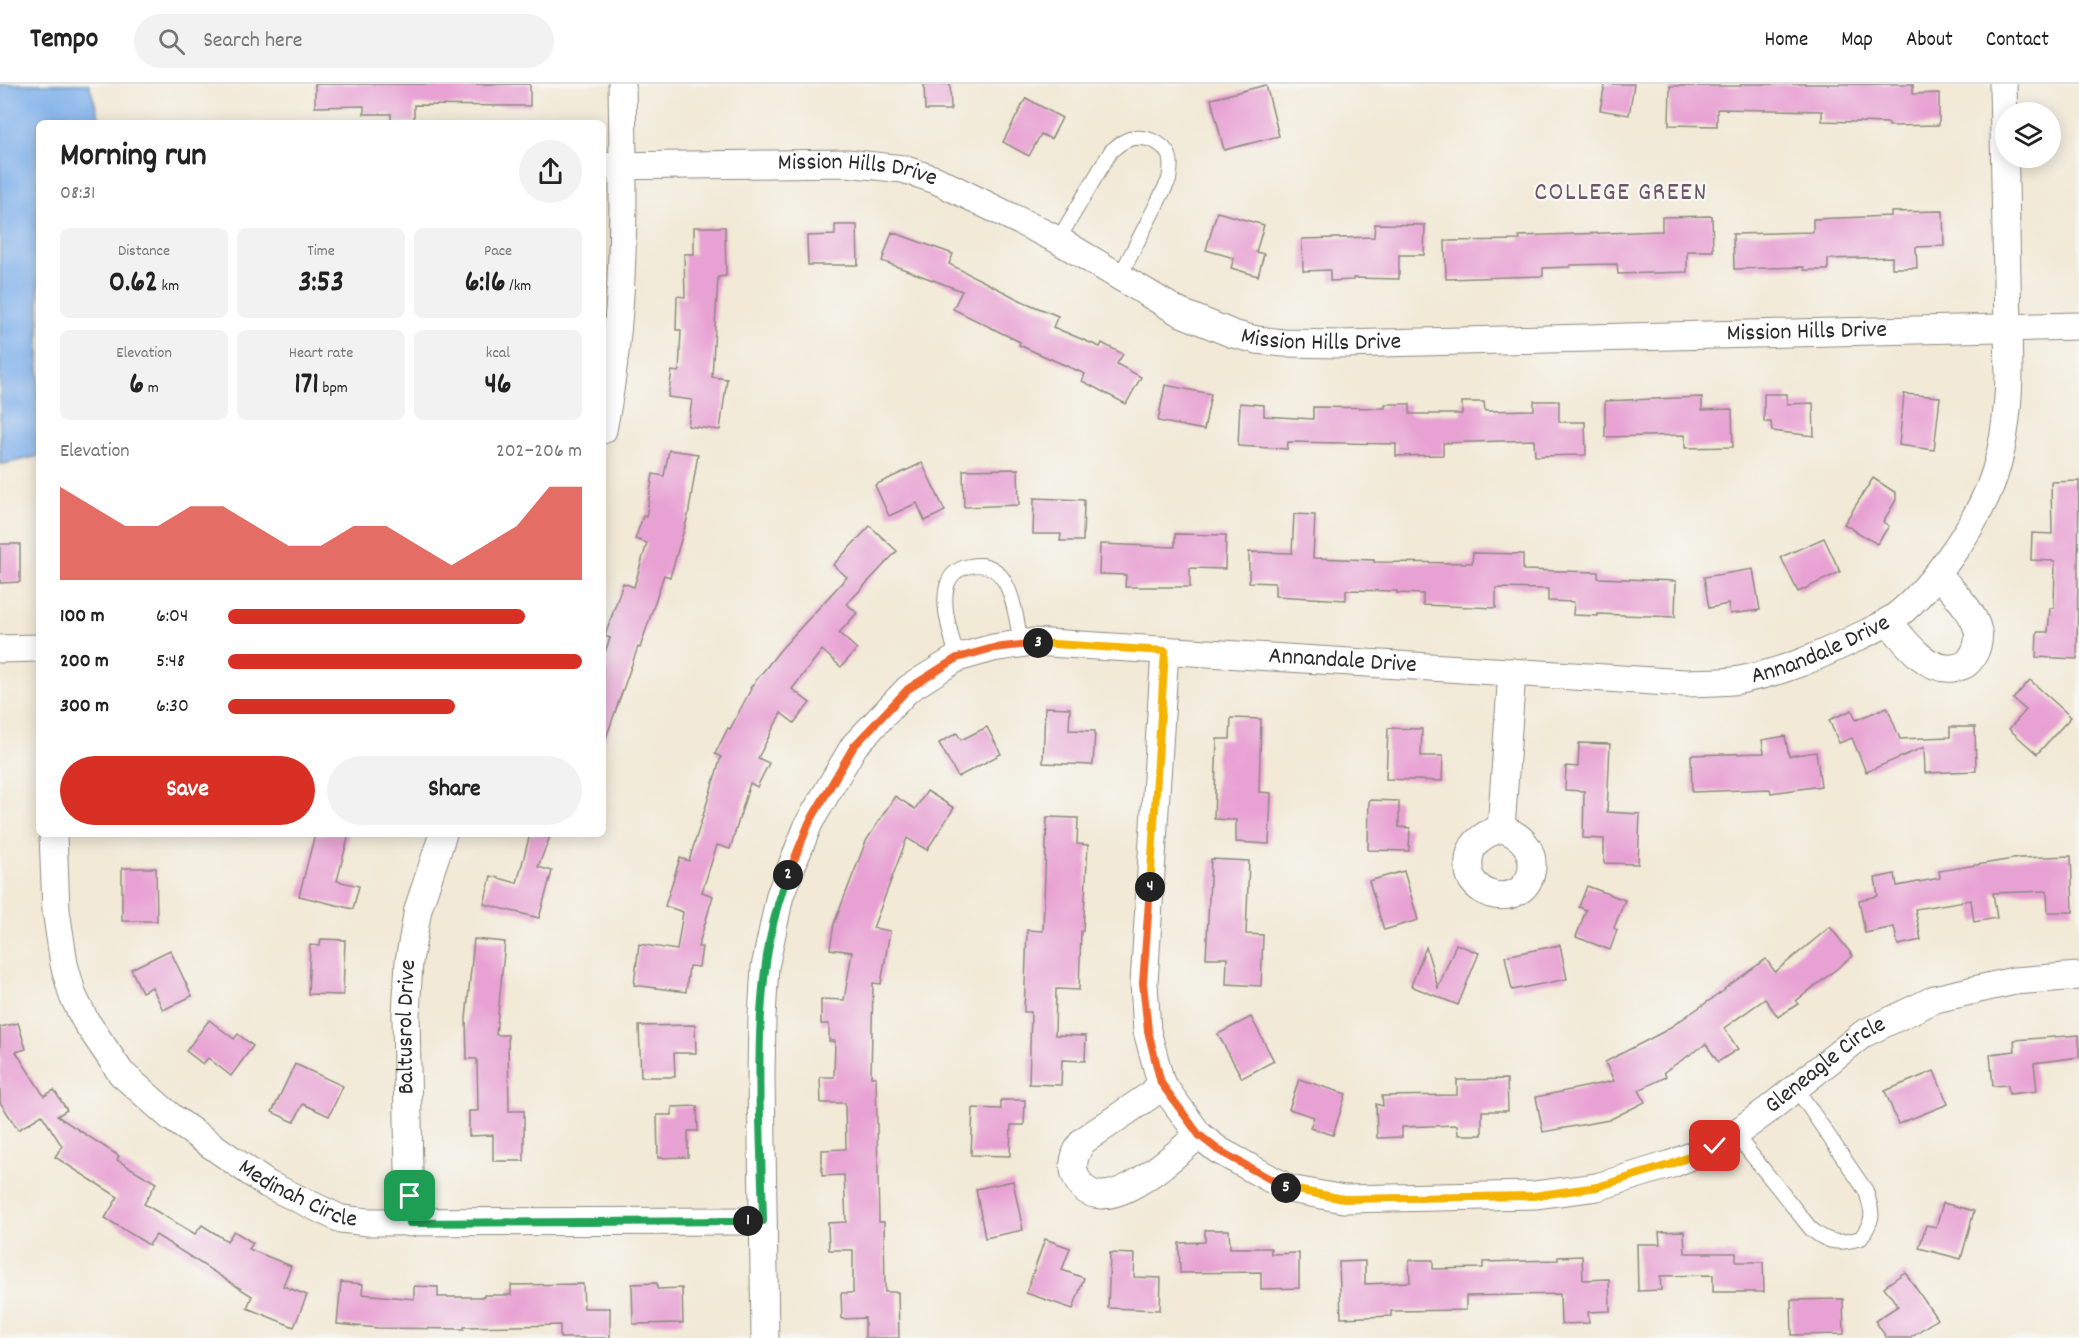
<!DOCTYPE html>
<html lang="en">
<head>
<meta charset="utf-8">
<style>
	body { margin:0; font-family:Dekko,sans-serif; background:#f2f2f2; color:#222; height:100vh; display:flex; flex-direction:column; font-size:22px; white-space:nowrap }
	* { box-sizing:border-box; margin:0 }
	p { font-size:20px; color:#767676 }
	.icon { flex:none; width:33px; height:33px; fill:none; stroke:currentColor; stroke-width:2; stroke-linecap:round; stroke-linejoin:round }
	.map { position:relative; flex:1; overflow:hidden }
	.panel { position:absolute; left:36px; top:36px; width:570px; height:717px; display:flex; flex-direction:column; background:#fff; border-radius:9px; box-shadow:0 3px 15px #0003 }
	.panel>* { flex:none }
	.fabs { position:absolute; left:1995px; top:18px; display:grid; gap:12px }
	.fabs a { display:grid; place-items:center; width:66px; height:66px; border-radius:50%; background:#fff; box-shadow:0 3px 15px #0003; font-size:30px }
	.pin { position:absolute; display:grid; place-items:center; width:51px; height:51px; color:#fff; margin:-26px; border-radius:12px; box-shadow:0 3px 9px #0006 }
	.km { position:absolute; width:30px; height:30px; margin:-15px; border-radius:50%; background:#222; color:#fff; font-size:16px; line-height:30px; text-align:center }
	.round { display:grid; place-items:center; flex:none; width:63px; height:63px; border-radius:32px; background:#f2f2f2 }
	.overview { display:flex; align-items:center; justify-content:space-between; height:102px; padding:0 24px }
	h1 { font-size:33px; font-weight:800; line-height:45px }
	.metrics { display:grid; grid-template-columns:repeat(3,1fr); gap:9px; height:102px; padding:6px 24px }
	.metrics div { display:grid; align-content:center; border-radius:9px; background:#f2f2f2; text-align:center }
	.metrics b { font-size:30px; font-weight:800 }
	.metrics small { font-size:16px; font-weight:400 }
	.metrics p { font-size:16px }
	.chart { height:168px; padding:12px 24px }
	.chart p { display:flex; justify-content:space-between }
	.chart svg { width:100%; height:108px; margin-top:6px; fill:#d93025; opacity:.7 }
	.primary-button { display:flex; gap:12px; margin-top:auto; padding:12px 24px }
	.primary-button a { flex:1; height:69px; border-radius:36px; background:#d93025; color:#fff; font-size:24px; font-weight:800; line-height:69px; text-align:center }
	.primary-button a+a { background:#f2f2f2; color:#222 }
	ul { padding:0 24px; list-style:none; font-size:20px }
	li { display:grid; grid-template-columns:96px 72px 1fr; align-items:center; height:45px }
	li i { height:15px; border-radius:8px; background:#d93025 }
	header { display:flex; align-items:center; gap:36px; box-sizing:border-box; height:84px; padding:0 30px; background:#fff; border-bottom:2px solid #e0e0e0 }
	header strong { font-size:28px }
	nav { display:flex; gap:33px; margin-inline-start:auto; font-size:21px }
	.search { width:420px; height:54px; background:#f2f2f2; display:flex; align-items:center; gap:15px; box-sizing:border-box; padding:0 21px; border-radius:33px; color:#767676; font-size:22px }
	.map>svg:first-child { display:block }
</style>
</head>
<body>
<header>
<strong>Tempo</strong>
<div class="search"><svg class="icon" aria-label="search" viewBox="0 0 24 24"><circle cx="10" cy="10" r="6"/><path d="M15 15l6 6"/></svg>Search here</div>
<nav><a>Home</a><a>Map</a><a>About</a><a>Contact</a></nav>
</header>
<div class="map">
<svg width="2079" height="1254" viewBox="0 0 2079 1254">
	<rect width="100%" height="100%" fill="#f6f6f2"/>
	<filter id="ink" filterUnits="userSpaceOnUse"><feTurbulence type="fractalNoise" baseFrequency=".0167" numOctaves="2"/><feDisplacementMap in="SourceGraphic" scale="12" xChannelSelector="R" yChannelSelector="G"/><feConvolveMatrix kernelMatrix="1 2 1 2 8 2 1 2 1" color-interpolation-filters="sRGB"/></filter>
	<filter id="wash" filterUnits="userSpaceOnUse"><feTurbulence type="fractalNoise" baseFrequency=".008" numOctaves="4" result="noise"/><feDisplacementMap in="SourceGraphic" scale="24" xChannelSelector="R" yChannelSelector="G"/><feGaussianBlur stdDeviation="1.35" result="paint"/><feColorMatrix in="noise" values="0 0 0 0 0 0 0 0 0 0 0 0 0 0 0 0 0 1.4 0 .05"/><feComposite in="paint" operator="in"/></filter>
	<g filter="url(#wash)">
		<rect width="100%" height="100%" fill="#f2e9d6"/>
		<polygon fill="#7fb0eb" stroke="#556e8b" stroke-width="1.5" points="0,0 89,0 101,39 39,39 39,372 4,380 0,380"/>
		<g id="blocks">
			<g fill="#e8a1d3">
				<polygon points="315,0 530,0 530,22 414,21 414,38 391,38 391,30 364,30 364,22 315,23"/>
				<polygon points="924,0 950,0 951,26 925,26"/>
				<polygon points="1605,0 1634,0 1629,31 1600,26"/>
				<polygon points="1741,0 1913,0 1913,10 1939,9 1939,41 1889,42 1889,39 1822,37 1822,27 1717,25 1717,42 1669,41 1670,2 1741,2"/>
				<polygon points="1266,1 1279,52 1224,66 1211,15"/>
				<polygon points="1026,14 1062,34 1051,55 1041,50 1029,72 1003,58"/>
				<polygon points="1943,127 1944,162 1916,163 1917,184 1892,184 1892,173 1828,175 1828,186 1804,186 1804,183 1734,185 1733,150 1813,148 1813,135 1891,132 1891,128"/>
				<polygon points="1217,128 1264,141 1256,168 1264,170 1258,192 1231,184 1234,174 1206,166"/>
				<polygon points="1712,132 1713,167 1687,167 1687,188 1618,190 1617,180 1570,181 1570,183 1543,184 1543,192 1446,195 1445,157 1520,156 1519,152 1662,147 1662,133"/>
				<polygon points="1375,140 1425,141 1424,171 1399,171 1399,195 1353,194 1353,196 1330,197 1330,186 1303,187 1302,155 1374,153"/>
				<polygon points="835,141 857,141 858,181 808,181 807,152 835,151"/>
				<polygon points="694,143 725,143 726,192 718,193 712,293 727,295 720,346 688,342 692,316 668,313 672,287 679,288 681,246 676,246 677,212 685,213 684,170 694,170"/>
				<polygon points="892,148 953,170 949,180 1024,218 1058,232 1053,243 1100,263 1102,259 1123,270 1117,280 1141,293 1126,320 1082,297 1085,290 1019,261 1020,258 953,225 962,207 882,177"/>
				<polygon points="1165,301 1211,310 1204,346 1158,337"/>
				<polygon points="1764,310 1787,310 1787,320 1813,319 1814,352 1772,347 1771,338 1764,338"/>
				<polygon points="1904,310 1940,313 1934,366 1899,361"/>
				<polygon points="1702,313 1702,326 1732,325 1733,363 1685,364 1685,351 1605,353 1605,317"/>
				<polygon points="1534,317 1559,317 1559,338 1585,338 1586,371 1535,372 1534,356 1443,359 1443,371 1396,372 1396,360 1288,358 1287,365 1238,362 1240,319 1264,321 1264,332 1313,335 1313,323 1385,324 1385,320 1410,320 1410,330 1462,330 1462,318 1484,318 1485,327 1534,326"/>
				<polygon points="669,366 698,370 688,432 670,493 664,491 640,564 638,563 606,654 603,654 603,574 610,554 605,552 623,499 634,503 647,459 635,455 643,432 646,433 653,390 664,392"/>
				<polygon points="922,379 945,427 925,437 917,419 889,432 875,401"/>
				<polygon points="1018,385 1019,421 964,423 963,386"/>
				<polygon points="1873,394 1896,409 1896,416 1883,438 1889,442 1877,460 1844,440"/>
				<polygon points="2079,397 2077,575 2036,573 2037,548 2048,548 2050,524 2054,524 2055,477 2031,476 2032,449 2052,450 2051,398"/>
				<polygon points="1034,414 1084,416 1083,457 1060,457 1061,450 1033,450"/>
				<polygon points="1294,430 1315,431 1313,474 1374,476 1374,478 1472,479 1473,469 1523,470 1523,486 1598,488 1598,494 1676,497 1675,533 1598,530 1598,532 1573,531 1574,518 1548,517 1548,505 1496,504 1496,524 1423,521 1423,510 1397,509 1397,507 1346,506 1346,516 1275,512 1275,499 1249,498 1249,468 1292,469"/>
				<polygon points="870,442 897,467 847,520 857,529 839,549 857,565 841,583 822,566 792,605 810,619 794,639 781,629 758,674 769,679 757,703 750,699 730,765 717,761 702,808 713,812 698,863 702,863 699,883 689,882 686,908 634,901 639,860 677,866 683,828 665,822 680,774 689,777 721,673 715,670 728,644 730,645 751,605 750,604 781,565 847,493 833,481"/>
				<polygon points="1175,450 1226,451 1225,485 1190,484 1190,503 1125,503 1126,491 1099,490 1100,460 1175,463"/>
				<polygon points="1824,454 1840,488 1798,508 1781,473"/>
				<polygon points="0,460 20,460 20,498 0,499"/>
				<polygon points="1753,485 1760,526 1730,530 1728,520 1709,524 1704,493"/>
				<polygon points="2030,596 2071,633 2037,670 2009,645 2026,626 2013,615"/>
				<polygon points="1045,623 1070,624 1069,646 1095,647 1093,681 1043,679"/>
				<polygon points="1887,623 1900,655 1950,653 1950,643 1975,643 1976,687 1925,689 1924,663 1866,688 1852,654 1839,659 1829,636 1852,626 1856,636"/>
				<polygon points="1231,634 1261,635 1259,708 1271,709 1269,760 1236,758 1236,736 1214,735 1217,655 1230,655"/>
				<polygon points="987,643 1001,670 958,693 939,659 957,649 961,656"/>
				<polygon points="1388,644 1422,645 1421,672 1443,672 1442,697 1386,695"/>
				<polygon points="1785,652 1789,672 1816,668 1821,702 1771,709 1770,705 1692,708 1691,671 1764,669 1762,656"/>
				<polygon points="1579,659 1610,660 1607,728 1640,730 1638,780 1604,779 1604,755 1583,754 1584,707 1565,706 1566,682 1578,683"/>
				<polygon points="927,707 954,724 927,766 907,754 873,844 890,847 881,900 873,899 871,993 876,993 879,1138 884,1138 885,1208 898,1208 899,1254 865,1254 865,1234 842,1235 841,1209 853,1209 853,1166 829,1166 828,1139 846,1138 844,1091 822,1092 822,1066 846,1065 845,1019 821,1019 820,993 834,993 835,957 829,957 829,940 821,940 821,915 844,916 852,868 830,865 834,840 866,757 895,712 915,725"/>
				<polygon points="1369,716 1399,717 1399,743 1410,744 1409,767 1368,766"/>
				<polygon points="1047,733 1078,734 1077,760 1088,761 1083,847 1081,847 1079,906 1056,905 1055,951 1086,952 1085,977 1062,976 1061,1001 1029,1000 1031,928 1024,928 1027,846 1043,847"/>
				<polygon points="315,750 349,750 337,797 359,802 353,825 299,812"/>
				<polygon points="530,750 551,750 538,783 552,787 539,834 484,820 491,792 517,799"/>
				<polygon points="2071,772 2073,828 2048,828 2047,807 1993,809 1997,834 1974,838 1971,816 1915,825 1921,856 1898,861 1894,843 1865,849 1859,816 1878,812 1875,794 1895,790 1897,802 1940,794 1939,787 2019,774"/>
				<polygon points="1211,775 1249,777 1246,850 1263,851 1261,902 1226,900 1227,874 1206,874"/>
				<polygon points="122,784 156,784 157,837 122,837"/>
				<polygon points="1404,787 1418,836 1384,846 1369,797"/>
				<polygon points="1587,802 1625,816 1614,844 1617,846 1610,866 1576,853 1586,826 1579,823"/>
				<polygon points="1830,843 1853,872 1796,917 1798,920 1778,933 1765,915 1724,944 1738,965 1718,978 1706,960 1664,988 1666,993 1639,1006 1645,1018 1609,1036 1543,1048 1536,1013 1614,997 1605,978 1663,948 1725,906 1724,905 1766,875 1775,888"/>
				<polygon points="321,855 345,856 343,911 308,910 310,861 320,862"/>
				<polygon points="474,855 505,858 496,951 508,951 509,1027 524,1027 524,1077 493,1077 493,1051 469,1052 469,1027 478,1027 477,975 467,975 466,935"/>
				<polygon points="1456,860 1479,869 1458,921 1411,902 1426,863 1438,904"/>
				<polygon points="1560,861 1567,895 1512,906 1505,872"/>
				<polygon points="170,866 192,912 163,926 152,903 142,908 131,885"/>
				<polygon points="1251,933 1274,977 1242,994 1218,950"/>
				<polygon points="209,936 234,955 238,950 253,962 231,992 208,974 203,980 186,967"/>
				<polygon points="18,939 26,965 16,968 44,1012 54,1006 67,1026 57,1032 119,1072 117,1076 156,1099 144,1120 195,1150 202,1141 227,1157 234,1147 253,1159 249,1165 291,1182 283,1202 307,1211 294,1243 247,1224 252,1212 156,1151 149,1161 105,1134 118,1113 55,1073 62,1062 42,1031 18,1046 0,1018 0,943"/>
				<polygon points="695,941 696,969 674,969 675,993 641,993 639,942"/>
				<polygon points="2079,951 2079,973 2034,979 2037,1007 2009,1010 2008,1001 1993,1002 1990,970 2015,967 2014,956"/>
				<polygon points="295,980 343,1002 329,1032 303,1020 294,1038 272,1028"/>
				<polygon points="1934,987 1948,1020 1898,1040 1885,1007"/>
				<polygon points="1299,995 1346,1010 1333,1051 1310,1044 1314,1033 1289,1025"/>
				<polygon points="1507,995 1508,1027 1482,1027 1482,1051 1458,1051 1457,1041 1402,1043 1402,1053 1377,1054 1376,1020 1383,1022 1382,1012 1457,1011 1457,996"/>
				<polygon points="1001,1016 1025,1016 1024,1041 1011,1041 1010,1072 971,1071 973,1024 1001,1025"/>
				<polygon points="697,1022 698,1047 688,1047 688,1073 658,1074 657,1031 672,1031 672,1023"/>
				<polygon points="1013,1097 1023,1146 985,1154 976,1105"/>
				<polygon points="1943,1119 1974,1127 1961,1175 1919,1164 1926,1141 1936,1143"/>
				<polygon points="1205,1146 1229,1146 1230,1164 1271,1164 1271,1170 1299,1169 1299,1204 1261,1205 1261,1188 1180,1189 1179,1159 1205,1158"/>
				<polygon points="1684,1147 1685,1169 1736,1169 1736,1178 1763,1178 1764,1208 1713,1208 1713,1191 1660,1192 1661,1206 1638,1207 1637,1160 1660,1160 1659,1148"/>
				<polygon points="1045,1155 1070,1164 1062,1186 1084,1194 1073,1225 1026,1209"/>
				<polygon points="1110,1169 1135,1170 1134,1193 1161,1194 1160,1226 1108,1224"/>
				<polygon points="1582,1172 1583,1196 1609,1195 1610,1227 1588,1228 1589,1239 1561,1240 1560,1210 1466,1212 1466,1226 1391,1227 1391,1232 1341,1234 1339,1178 1365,1177 1365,1200 1410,1198 1409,1176 1433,1176 1433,1185 1483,1184 1483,1178 1558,1176 1558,1173"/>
				<polygon points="1905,1188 1937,1235 1909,1254 1887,1254 1875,1237 1898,1222 1884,1203"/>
				<polygon points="341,1198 363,1200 362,1210 414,1215 414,1202 438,1203 438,1213 484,1213 484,1211 511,1211 511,1201 583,1200 584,1224 610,1224 610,1254 560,1254 560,1241 464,1243 464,1245 378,1244 337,1240"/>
				<polygon points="657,1199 657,1205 682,1204 683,1239 633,1240 632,1200"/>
				<polygon points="1843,1215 1844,1250 1792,1251 1791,1216"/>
			</g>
		</g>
	</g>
	<g filter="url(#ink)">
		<use href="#blocks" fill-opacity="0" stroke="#8e8a80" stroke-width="1.5"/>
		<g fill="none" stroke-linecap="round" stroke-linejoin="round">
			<g stroke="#8e8a80" stroke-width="16">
				<g id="lane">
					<path d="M1058,156L1111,67C1115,64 1119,60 1123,58C1136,50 1158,54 1167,68C1173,76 1170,87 1169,96L1120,192"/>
					<path d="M957,574C952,552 941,524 947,502C950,490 959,484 970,482C1012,473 1015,531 1021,559"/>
					<path d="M1735,1050L1811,1145C1829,1160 1839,1160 1861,1154C1875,1133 1873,1131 1866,1107L1796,1004"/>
				</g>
			</g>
			<g stroke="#8e8a80" stroke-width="29">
				<g id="street">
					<path id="s1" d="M603,82L847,79L903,85L936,96L1058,156L1179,228L1233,250L1257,256L1283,259L1341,260L2079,242"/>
					<path d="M603,346C626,233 624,115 622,0"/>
					<path d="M1888,537C1905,557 1925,587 1953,584C1960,583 1965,582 1969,577C1976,569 1980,557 1978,547C1973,525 1951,507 1938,490"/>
					<polyline points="0,565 39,564"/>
					<path id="s2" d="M1165,567L1144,899L1147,947L1161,999L1199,1051L1218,1066L1289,1105L1344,1115L1535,1111L1597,1103L1672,1080L1715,1062L1735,1050L1768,1026L1863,950L1935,915L2014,897L2079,892"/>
					<path d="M1501,745C1550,757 1537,823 1490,810C1482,807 1477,803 1472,796C1469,792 1469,788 1469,783C1467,761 1482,750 1501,745L1512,588"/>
					<path id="s3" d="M53,750L56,826L64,880L73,912L85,936L121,989L171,1033L267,1100L341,1135L368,1138L763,1137"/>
					<path d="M1161,999L1152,1010L1083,1057C1075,1068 1070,1082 1077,1095C1102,1143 1176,1069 1199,1051"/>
					<path id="s4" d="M410,1139L406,931L409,877L418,825L443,750"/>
					<path id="s5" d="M765,1254L761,993L762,932L765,883L780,811L809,739L854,662L908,605L957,574L993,564L1033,558L1685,599C1703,598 1723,599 1740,596C1783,588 1817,573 1856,554C1866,549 1878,544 1888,538C1928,511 1974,444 1991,400C2004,366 2008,328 2009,292L2003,0"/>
				</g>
			</g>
			<use href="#lane" stroke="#fff" stroke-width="14"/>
			<use href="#street" stroke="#fff" stroke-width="27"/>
		</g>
	</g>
	<g fill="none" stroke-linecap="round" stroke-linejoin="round" filter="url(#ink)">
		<g stroke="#fff" stroke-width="12">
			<polyline id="split-1" points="410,1112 410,1139 748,1137"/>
		</g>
		<g stroke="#fff" stroke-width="12">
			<path id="split-2" d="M748,1137H763C761,1029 748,891 788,791"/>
		</g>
		<g stroke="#fff" stroke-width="12">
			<polyline id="split-3" points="788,791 809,739 854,662 908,605 957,574 993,564 1038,559"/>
		</g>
		<g stroke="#fff" stroke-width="12">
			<polyline id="split-4" points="1038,559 1165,567 1150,803"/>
		</g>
		<g stroke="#fff" stroke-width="12">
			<polyline id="split-5" points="1150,803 1143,899 1148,947 1161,999 1199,1051 1218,1066 1286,1104"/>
		</g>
		<g stroke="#fff" stroke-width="12">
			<polyline id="split-6" points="1286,1104 1344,1115 1534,1112 1597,1103 1672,1080 1715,1062"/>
		</g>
		<use href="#split-1" stroke="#22a559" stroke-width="8"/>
		<use href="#split-2" stroke="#22a559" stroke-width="8"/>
		<use href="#split-3" stroke="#f0652b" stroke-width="8"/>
		<use href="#split-4" stroke="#f5b400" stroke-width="8"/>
		<use href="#split-5" stroke="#f0652b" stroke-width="8"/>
		<use href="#split-6" stroke="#f5b400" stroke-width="8"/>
	</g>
	<g text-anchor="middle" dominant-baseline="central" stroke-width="5" stroke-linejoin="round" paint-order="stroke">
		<g font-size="24" fill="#2b2b2b" stroke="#f6f6f2">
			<text stroke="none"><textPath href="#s1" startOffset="255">Mission Hills Drive</textPath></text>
			<text stroke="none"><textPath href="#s1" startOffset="1245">Mission Hills Drive</textPath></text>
			<text stroke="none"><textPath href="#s1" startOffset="759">Mission Hills Drive</textPath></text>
			<text stroke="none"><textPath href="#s5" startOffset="1620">Annandale Drive</textPath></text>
			<text stroke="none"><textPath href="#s5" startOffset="1136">Annandale Drive</textPath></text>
			<text stroke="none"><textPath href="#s4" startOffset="196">Baltusrol Drive</textPath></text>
			<text stroke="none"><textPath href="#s2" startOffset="1176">Gleneagle Circle</textPath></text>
			<text stroke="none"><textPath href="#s3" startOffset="471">Medinah Circle</textPath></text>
		</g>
		<g font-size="26" letter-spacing="1.5" fill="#6d5466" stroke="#f6f6f2">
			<text x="1621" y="109">COLLEGE GREEN</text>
		</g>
	</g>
</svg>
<div class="fabs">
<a><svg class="icon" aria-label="layers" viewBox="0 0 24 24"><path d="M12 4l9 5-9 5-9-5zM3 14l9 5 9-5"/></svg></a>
</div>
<div class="pin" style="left:410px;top:1112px;background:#1e9e55"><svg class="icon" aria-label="arrive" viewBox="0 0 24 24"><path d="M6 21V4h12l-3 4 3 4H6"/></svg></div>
<div class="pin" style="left:1715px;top:1062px;background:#d93025"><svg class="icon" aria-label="check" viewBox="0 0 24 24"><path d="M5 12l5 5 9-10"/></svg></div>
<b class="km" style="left:748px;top:1137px">1</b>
<b class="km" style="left:788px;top:791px">2</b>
<b class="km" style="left:1038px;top:559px">3</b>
<b class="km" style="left:1150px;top:803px">4</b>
<b class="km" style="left:1286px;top:1104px">5</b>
<section class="panel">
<div class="overview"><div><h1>Morning run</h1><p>08:31</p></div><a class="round"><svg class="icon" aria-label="share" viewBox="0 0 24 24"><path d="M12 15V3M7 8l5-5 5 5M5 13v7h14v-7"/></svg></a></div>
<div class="metrics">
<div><p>Distance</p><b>0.62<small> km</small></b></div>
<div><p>Time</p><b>3:53</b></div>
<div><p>Pace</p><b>6:16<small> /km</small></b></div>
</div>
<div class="metrics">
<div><p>Elevation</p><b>6<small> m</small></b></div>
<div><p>Heart rate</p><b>171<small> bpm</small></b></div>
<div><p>kcal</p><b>46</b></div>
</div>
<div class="chart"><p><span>Elevation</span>202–206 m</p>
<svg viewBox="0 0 160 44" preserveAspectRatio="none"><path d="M0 44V6L10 14L20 22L30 22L40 14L50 14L60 22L70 30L80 30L90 22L100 22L110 30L120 38L130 30L140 22L150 6L160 6V44z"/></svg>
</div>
<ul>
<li><b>100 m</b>6:04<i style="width:84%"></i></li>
<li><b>200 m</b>5:48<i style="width:100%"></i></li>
<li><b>300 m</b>6:30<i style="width:64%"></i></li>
</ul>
<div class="primary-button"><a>Save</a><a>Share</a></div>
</section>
</div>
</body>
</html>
